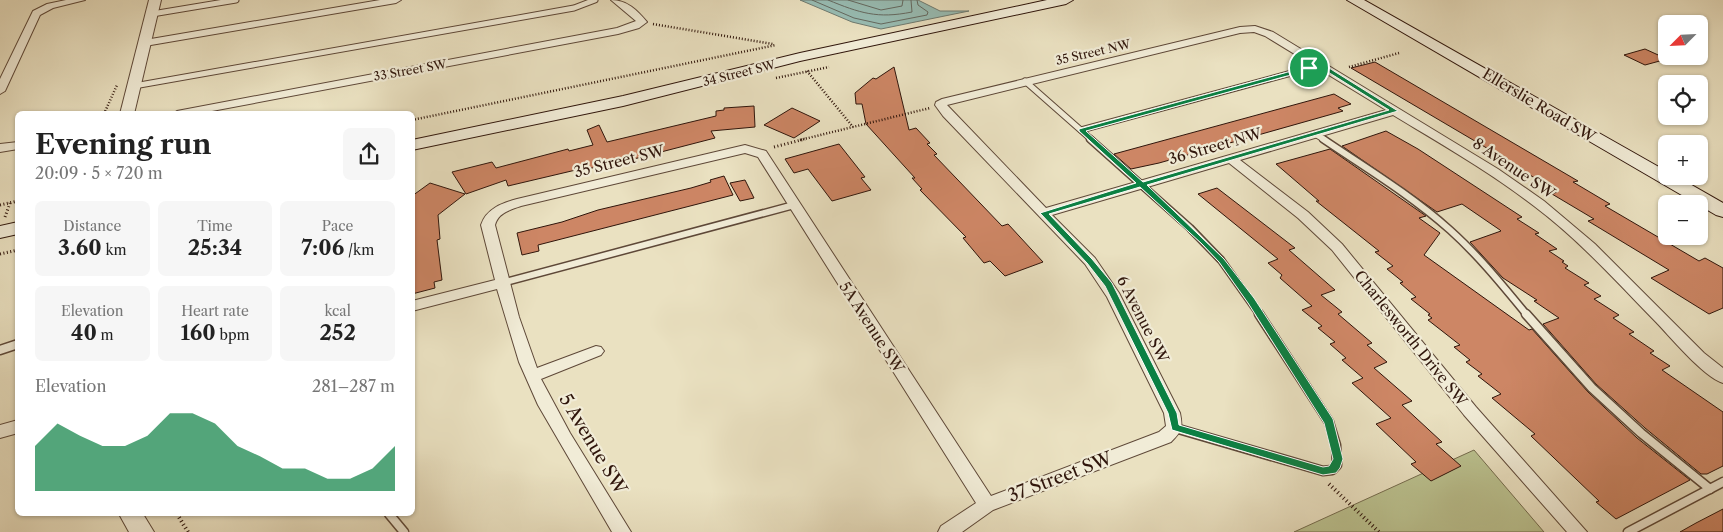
<!DOCTYPE html>
<html lang="en">
<head>
<meta charset="utf-8">
<style>
	body { margin:0; font-family:"Libre Caslon Text",serif; background:#f6f6f6; color:#222; height:100vh; display:flex; flex-direction:column; font-size:19px; white-space:nowrap }
	* { box-sizing:border-box; margin:0 }
	p { font-size:16px; color:#767676 }
	.icon { flex:none; width:28px; height:28px; fill:none; stroke:currentColor; stroke-width:2; stroke-linecap:round; stroke-linejoin:round }
	.map { position:relative; flex:1; overflow:hidden }
	.side { position:absolute; left:15px; top:111px; width:400px; height:405px; display:flex; flex-direction:column; background:#fff; border-radius:8px; box-shadow:0 1px 4px #0004 }
	.side>* { flex:none }
	.needle { width:32px; rotate:246deg }
	.controls { position:absolute; left:1658px; top:15px; display:grid; gap:10px }
	.controls a { display:grid; place-items:center; width:50px; height:50px; border-radius:8px; background:#fff; box-shadow:0 1px 4px #0004; font-size:25px }
	.pin { position:absolute; display:grid; place-items:center; width:42px; height:42px; color:#fff; margin:-21px; border:2px solid #fff; border-radius:50%; box-shadow:0 1px 5px #0007 }
	.round { display:grid; place-items:center; flex:none; width:52px; height:52px; border-radius:8px; background:#f6f6f6 }
	.headline { display:flex; align-items:center; justify-content:space-between; height:85px; padding:0 20px }
	h1 { font-size:28px; font-weight:700; line-height:38px }
	.figures { display:grid; grid-template-columns:repeat(3,1fr); gap:8px; height:85px; padding:5px 20px }
	.figures div { display:grid; align-content:center; border-radius:8px; background:#f6f6f6; text-align:center }
	.figures b { font-size:21px; font-weight:700 }
	.figures small { font-size:14px; font-weight:400 }
	.figures p { font-size:14px }
	.chart { height:140px; padding:10px 20px }
	.chart p { display:flex; justify-content:space-between }
	.chart svg { width:100%; height:90px; margin-top:5px; fill:#0b8043; opacity:.7 }
	.map>svg:first-child { display:block }
</style>
</head>
<body>
<div class="map">
<svg width="1723" height="532" viewBox="0 0 1723 532">
	<rect width="100%" height="100%" fill="#eae1c1"/>
	<filter id="stains"><feTurbulence type="fractalNoise" baseFrequency=".004" numOctaves="4"/><feColorMatrix values="0 0 0 0 .2 0 0 0 0 .09 0 0 0 0 .02 0 0 0 .5 -.17"/></filter>
	<radialGradient id="worn" r=".72"><stop offset=".6" stop-color="#630" stop-opacity="0"/><stop offset="1" stop-color="#630" stop-opacity=".3"/></radialGradient>
	<polygon fill="#bbc290" stroke="#756c4e" points="1474,450 1544,532 1294,532"/>
	<polygon fill="#98bdb4" stroke="#6e7a70" points="800,0 918,0 940,11 969,11 881,29 852,22"/>
	<g fill="none" stroke-linecap="round" stroke-linejoin="round">
		<g stroke="#646960" stroke-width="1">
			<polyline points="812,0 854,18 881,24 927,15 928,12 918,5 917,0"/>
			<path d="M828,0C860,13 877,19 912,12L911,0"/>
			<polyline points="848,0 881,10 902,6 903,0"/>
		</g>
	</g>
	<g fill="#cd8665" stroke="#2f150b">
		<polygon points="1645,49 1667,59 1645,65 1624,55"/>
		<polygon points="1375,62 1578,181 1573,182 1610,204 1605,206 1699,261 1705,258 1723,268 1723,308 1709,314 1651,278 1669,270 1588,221 1594,219 1552,194 1557,192 1522,170 1524,170 1351,68"/>
		<polygon points="894,67 909,130 916,128 930,143 927,144 937,154 934,155 1002,226 1008,224 1043,262 1005,276 990,261 984,263 963,238 966,237 920,190 922,189 912,178 915,178 866,124 862,104 856,104 855,93 873,78 876,79"/>
		<polygon points="1334,94 1351,104 1338,108 1343,111 1159,163 1131,169 1114,154"/>
		<polygon points="754,106 755,127 711,131 715,138 603,167 580,169 508,186 506,180 466,194 452,172 492,162 496,168 568,149 569,151 593,145 587,130 599,125 607,142 716,116 716,111 724,110 724,108"/>
		<polygon points="792,108 820,121 794,138 764,125"/>
		<polygon points="1386,131 1418,149 1522,217 1517,219 1539,233 1535,234 1557,249 1549,251 1564,261 1562,262 1568,266 1565,268 1589,283 1584,285 1601,296 1594,299 1619,315 1613,318 1634,332 1629,334 1654,351 1650,353 1670,366 1662,370 1723,412 1723,466 1707,474 1701,474 1645,428 1596,384 1543,324 1559,318 1534,301 1537,300 1503,278 1470,242 1501,231 1500,230 1462,204 1437,212 1342,146"/>
		<polygon points="839,144 865,177 861,178 871,190 832,201 808,169 794,173 785,159"/>
		<polygon points="1330,149 1426,216 1419,218 1440,233 1424,255 1529,330 1532,329 1588,392 1637,438 1690,480 1616,519 1596,502 1599,501 1531,436 1535,434 1492,398 1501,394 1478,376 1482,374 1466,362 1470,360 1454,347 1460,345 1428,320 1432,318 1428,315 1430,314 1411,299 1416,297 1400,283 1403,282 1387,269 1393,266 1375,252 1379,251 1316,201 1319,201 1276,164"/>
		<polygon points="724,176 733,195 538,245 539,251 522,255 517,233 562,222 598,210 691,188 711,182 710,180"/>
		<polygon points="745,180 754,198 740,201 730,183"/>
		<polygon points="430,183 465,194 438,215 440,239 437,240 442,280 434,282 435,288 412,294 412,196"/>
		<polygon points="1217,188 1295,248 1289,250 1335,290 1321,295 1342,312 1338,314 1372,343 1367,345 1387,362 1374,368 1412,401 1402,405 1442,442 1436,444 1461,466 1431,481 1411,464 1416,462 1376,424 1391,418 1352,383 1363,378 1342,360 1346,358 1330,344 1335,342 1318,328 1322,326 1302,310 1312,306 1280,278 1282,275 1268,263 1278,259 1198,194"/>
		<polygon points="1723,509 1723,532 1680,532 1696,523"/>
	</g>
	<g fill="none" stroke-linecap="round" stroke-linejoin="round">
		<g stroke="#5e4838" stroke-width="7">
			<g id="service-far2">
				<polyline points="152,14 236,0"/>
				<polyline points="1025,81 1092,140"/>
				<polyline points="134,86 574,8 595,0"/>
				<polyline points="1081,130 1321,65"/>
				<polyline points="1315,134 1325,140"/>
			</g>
		</g>
		<g stroke="#5e4838" stroke-width="9">
			<g id="service-far1">
				<polyline points="1090,139 1190,228 1221,260 1260,315"/>
				<path d="M1323,139C1366,168 1411,195 1450,230C1479,256 1503,286 1527,315"/>
				<polyline points="502,283 794,205"/>
			</g>
		</g>
		<g stroke="#5e4838" stroke-width="11">
			<g id="service">
				<polyline points="1526,314 1592,388 1641,433 1710,489"/>
				<polyline points="0,350 18,344"/>
				<polyline points="1175,428 1323,471 1332,470 1337,465 1336,445 1329,422 1259,314"/>
				<polyline points="389,514 404,532"/>
				<polyline points="1628,532 1723,482"/>
			</g>
		</g>
		<g stroke="#5e4838" stroke-width="2">
			<g id="minor">
				<polygon points="66,0 85,0 53,8 40,15 5,91 0,94 0,79 33,11 47,4"/>
				<polygon points="380,0 401,0 396,3 145,46 140,43 145,40"/>
				<path d="M611,0C627,0 637,10 647,22L639,28L618,34L196,114H172L177,111L617,28L636,21Z"/>
				<path d="M1255,26L1273,32L1498,169L1544,201L1595,244L1704,353L1723,368V383C1703,377 1669,335 1653,319C1615,280 1578,239 1534,206C1490,172 1441,144 1393,115L1240,160L1308,212L1342,244L1476,407L1587,532H1567L1464,415L1332,250L1298,218L1229,163L1052,215L1095,258L1119,293L1180,413C1183,428 1182,431 1171,442L993,510L962,532H938L941,526L976,503L758,157L745,153L521,206C510,210 498,213 495,225L519,317L537,368L596,346L601,347L604,351L601,355L541,379L570,433L631,532H612L538,405L519,362L497,289L412,311V301L495,280L481,225C486,209 502,203 517,199L745,145L766,151L991,496L1159,432L1166,426L1164,413L1107,297L1085,264L943,116L935,105L936,102L942,99L1240,27ZM1254,32L1265,36L1386,110L1046,208L947,105L1240,33Z"/>
				<polygon points="18,142 18,149 0,152 0,144"/>
				<polygon points="18,420 18,433 0,438 0,425"/>
			</g>
		</g>
		<g stroke="#5e4838" stroke-width="2">
			<g id="tertiary">
				<polygon points="149,0 161,0 134,114 120,114"/>
				<polygon points="119,514 143,514 154,532 129,532"/>
			</g>
		</g>
		<g stroke="#2f150b" stroke-width="2">
			<g id="secondary">
				<polygon points="1047,0 1073,0 1066,4 800,61 623,106 412,150 412,140 623,96 800,53"/>
				<polygon points="1347,0 1364,0 1666,171 1666,176 1676,176 1723,203 1723,217 1716,215"/>
				<polygon points="18,222 18,234 0,238 0,226"/>
			</g>
		</g>
		<g stroke="#2f150b" stroke-width="2.5" stroke-dasharray="1 2" stroke-linecap="butt">
			<polyline points="653,24 773,44"/>
			<polyline points="1349,67 1399,53"/>
			<polyline points="807,71 853,127"/>
			<polyline points="776,78 829,67"/>
			<polyline points="104,114 117,85"/>
			<polyline points="412,120 776,45"/>
			<polyline points="800,140 930,108"/>
		</g>
		<g stroke="#2f150b" stroke-width="3" stroke-dasharray="1 2.5" stroke-linecap="butt">
			<polyline points="774,147 805,139"/>
			<polyline points="0,205 18,201"/>
			<polyline points="5,217 10,203"/>
			<polyline points="0,254 18,250"/>
		</g>
		<g stroke="#2f150b" stroke-width="4" stroke-dasharray="1 3" stroke-linecap="butt">
			<polyline points="1329,484 1379,532"/>
			<polyline points="177,514 188,532"/>
		</g>
		<use href="#service-far2" stroke="#f1ecd7" stroke-width="5"/>
		<use href="#service-far1" stroke="#f1ecd7" stroke-width="6"/>
		<use href="#service" stroke="#f1ecd7" stroke-width="8"/>
		<use href="#minor" fill="#f1ecd7" fill-rule="evenodd"/>
		<use href="#tertiary" fill="#f1ecd7" fill-rule="evenodd"/>
		<use href="#secondary" fill="#f1ecd7" fill-rule="evenodd"/>
	</g>
	<path fill="#0b8043" stroke="#fff" fill-rule="evenodd" d="M1321,63L1398,111L1147,185L1224,259L1254,298L1333,419L1343,459L1340,468L1336,473L1323,475L1172,430L1168,413L1105,286L1087,263L1040,213L1136,183L1079,131V129ZM1320,67L1389,110L1143,182L1086,131ZM1140,187L1202,244L1219,262L1248,303L1324,423L1333,459L1329,466L1323,467L1179,425L1177,413L1112,283L1092,259L1049,214Z"/>
	<g text-anchor="middle" dominant-baseline="central" stroke-width="4.5" stroke-linejoin="round" paint-order="stroke">
		<g font-size="12" fill="#2f150b" stroke="#f1ecd7">
			<text transform="translate(1093 52) rotate(-13)">35 Street NW</text>
			<text transform="translate(410 70) rotate(-10)">33 Street SW</text>
			<text transform="translate(739 73) rotate(-14)">34 Street SW</text>
		</g>
		<g font-size="15" fill="#2f150b" stroke="#f1ecd7">
			<text transform="translate(1539 105) rotate(31)">Ellerslie Road SW</text>
			<text transform="translate(1215 146) rotate(-16)">36 Street NW</text>
			<text transform="translate(619 161) rotate(-14)">35 Street SW</text>
			<text transform="translate(1514 168) rotate(34)">8 Avenue SW</text>
			<text transform="translate(1143 319) rotate(63)">6 Avenue SW</text>
			<text transform="translate(872 327) rotate(57)">5A Avenue SW</text>
			<text transform="translate(1411 338) rotate(51)">Charlesworth Drive SW</text>
		</g>
		<g font-size="18" fill="#2f150b" stroke="#f1ecd7">
			<text transform="translate(593 444) rotate(59)">5 Avenue SW</text>
			<text transform="translate(1060 477) rotate(-21)">37 Street SW</text>
		</g>
	</g>
	<rect width="100%" height="100%" filter="url(#stains)"/>
	<rect width="100%" height="100%" fill="url(#worn)"/>
</svg>
<div class="controls">
<a><svg class="needle" viewBox="-14 -14 28 28"><path d="M0-13l5 13h-10z" fill="#e53935"/><path d="M0 13l5-13h-10z" fill="#767676"/></svg></a>
<a><svg class="icon" aria-label="locate" viewBox="0 0 24 24"><circle cx="12" cy="12" r="6"/><path d="M12 2v4M12 18v4M2 12h4M18 12h4"/></svg></a>
<a>+</a>
<a>−</a>
</div>
<div class="pin" style="left:1309px;top:68px;background:#1e9e55"><svg class="icon" aria-label="arrive" viewBox="0 0 24 24"><path d="M6 21V4h12l-3 4 3 4H6"/></svg></div>
<section class="side">
<div class="headline"><div><h1>Evening run</h1><p>20:09 · 5 × 720 m</p></div><a class="round"><svg class="icon" aria-label="share" viewBox="0 0 24 24"><path d="M12 15V3M7 8l5-5 5 5M5 13v7h14v-7"/></svg></a></div>
<div class="figures">
<div><p>Distance</p><b>3.60<small> km</small></b></div>
<div><p>Time</p><b>25:34</b></div>
<div><p>Pace</p><b>7:06<small> /km</small></b></div>
</div>
<div class="figures">
<div><p>Elevation</p><b>40<small> m</small></b></div>
<div><p>Heart rate</p><b>160<small> bpm</small></b></div>
<div><p>kcal</p><b>252</b></div>
</div>
<div class="chart"><p><span>Elevation</span>281–287 m</p>
<svg viewBox="0 0 160 44" preserveAspectRatio="none"><path d="M0 44V22L10 11L20 17L30 22L40 22L50 17L60 6L70 6L80 11L90 22L100 27L110 33L120 33L130 38L140 38L150 33L160 22V44z"/></svg>
</div>
</section>
</div>
</body>
</html>
